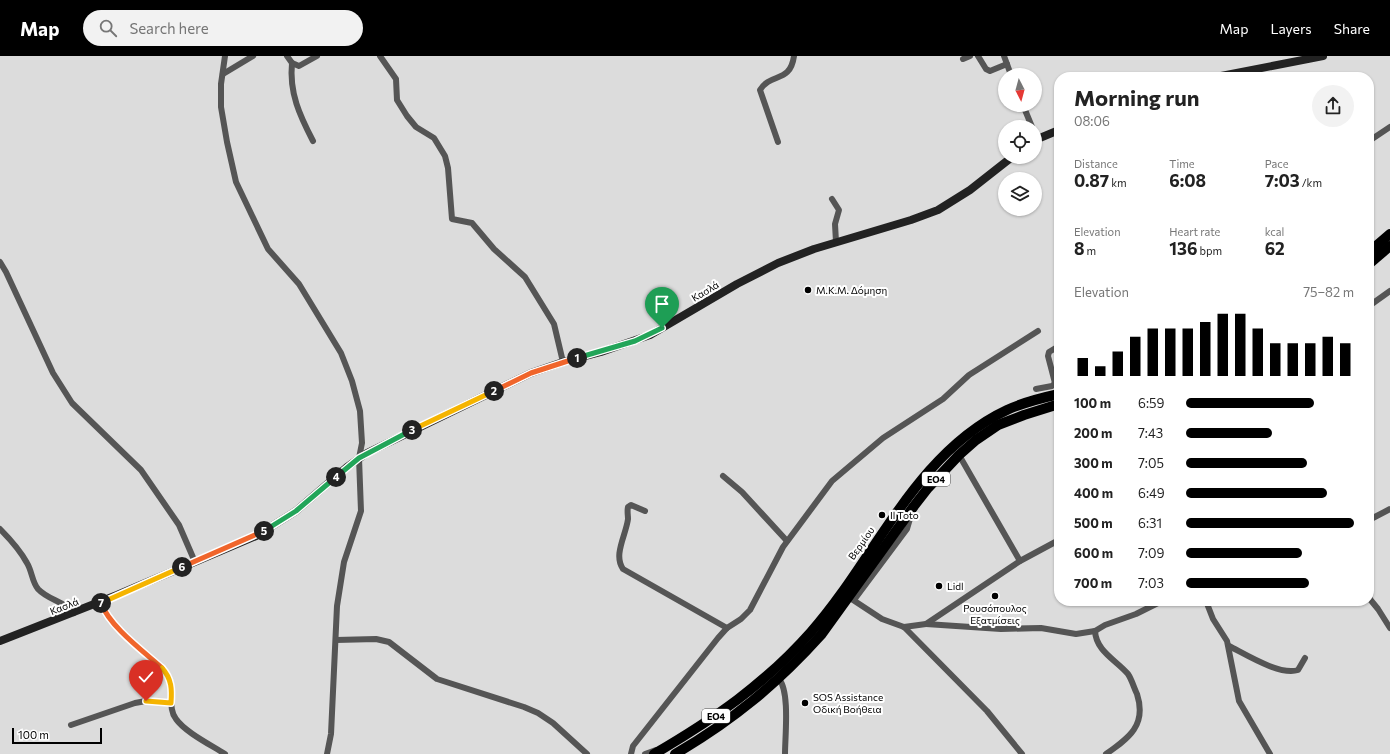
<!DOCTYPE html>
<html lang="en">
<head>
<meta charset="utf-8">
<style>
	body { margin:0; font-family:Commissioner,sans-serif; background:#f2f2f2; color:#222; height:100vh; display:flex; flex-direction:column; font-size:15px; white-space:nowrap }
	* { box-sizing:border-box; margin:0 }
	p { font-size:13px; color:#767676 }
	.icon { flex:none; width:22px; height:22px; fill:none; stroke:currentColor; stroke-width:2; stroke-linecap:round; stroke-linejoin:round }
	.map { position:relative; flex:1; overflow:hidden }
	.details { position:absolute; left:1054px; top:16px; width:320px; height:534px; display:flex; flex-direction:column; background:#fff; border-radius:16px; box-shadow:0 1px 3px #0004 }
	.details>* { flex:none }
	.needle { width:26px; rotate:174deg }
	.controls { position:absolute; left:998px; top:12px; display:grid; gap:8px }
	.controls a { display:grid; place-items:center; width:44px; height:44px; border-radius:50%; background:#fff; box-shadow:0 1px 3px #0004; font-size:20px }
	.scale { position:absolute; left:12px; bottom:10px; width:90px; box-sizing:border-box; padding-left:4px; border:2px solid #000; border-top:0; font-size:11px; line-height:14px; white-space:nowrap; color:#000; -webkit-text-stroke:3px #fff; paint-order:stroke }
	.pin { position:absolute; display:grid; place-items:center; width:34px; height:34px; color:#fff; margin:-41px -17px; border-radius:50% 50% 50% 0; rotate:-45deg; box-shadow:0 0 4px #0007 }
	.pin .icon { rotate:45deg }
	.km { position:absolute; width:20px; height:20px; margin:-10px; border-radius:50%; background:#222; color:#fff; font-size:11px; line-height:20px; text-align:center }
	.round { display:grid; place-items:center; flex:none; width:42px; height:42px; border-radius:21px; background:#f2f2f2 }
	.summary { display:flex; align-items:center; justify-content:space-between; height:68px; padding:0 20px }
	h1 { font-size:22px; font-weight:700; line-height:30px }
	.stats { display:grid; grid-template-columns:repeat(3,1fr); gap:6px; height:68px; padding:4px 20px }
	.stats div { display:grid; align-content:center }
	.stats b { font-size:17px; font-weight:700 }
	.stats small { font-size:11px; font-weight:400 }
	.stats p { font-size:11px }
	.chart { height:112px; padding:8px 20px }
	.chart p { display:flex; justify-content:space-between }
	.chart svg { width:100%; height:72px; margin-top:4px; stroke:#000; stroke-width:6 }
	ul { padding:0 20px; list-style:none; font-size:13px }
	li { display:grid; grid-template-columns:64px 48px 1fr; align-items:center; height:30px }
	li i { height:10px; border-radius:5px; background:#000 }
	header { display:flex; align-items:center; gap:24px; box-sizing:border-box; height:56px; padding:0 20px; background:#000; color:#fff }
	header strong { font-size:19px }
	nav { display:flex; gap:22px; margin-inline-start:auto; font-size:14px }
	.search { width:280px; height:36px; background:#f2f2f2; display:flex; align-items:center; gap:10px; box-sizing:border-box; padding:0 14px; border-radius:22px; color:#767676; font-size:15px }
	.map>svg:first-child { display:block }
</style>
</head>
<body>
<header>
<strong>Map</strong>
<div class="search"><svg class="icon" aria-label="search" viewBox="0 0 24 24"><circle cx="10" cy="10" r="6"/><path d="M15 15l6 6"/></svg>Search here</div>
<nav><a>Map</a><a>Layers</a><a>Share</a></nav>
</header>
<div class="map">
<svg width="1390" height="698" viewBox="0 0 1390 698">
	<rect width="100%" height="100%" fill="#fff"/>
	<path fill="#dcdcdc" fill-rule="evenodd" d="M0,0H1390V698H0ZM1005,19H1035V49H1005ZM1059,21H1369V545H1059ZM1005,71H1035V101H1005ZM1005,123H1035V153H1005Z"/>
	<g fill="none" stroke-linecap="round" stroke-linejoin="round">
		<g stroke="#dbdbdb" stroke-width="12">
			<g id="primary">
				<polyline points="1369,196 1390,178"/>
				<polyline points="1369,208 1390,190"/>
				<path d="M654,698C714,663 765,628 811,576C875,504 915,397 1007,354C1024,346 1041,342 1059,338"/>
				<path d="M675,698C732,665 777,628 821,579L914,450L928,432L959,399L976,384L998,369L1024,359L1059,348"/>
			</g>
		</g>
		<g stroke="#555" stroke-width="6">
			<polyline points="225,0 221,28 221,51 227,86 236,126 268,193 299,228 341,297 352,325 360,355 362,387 359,402 361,455 344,506 337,550 331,678 327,698"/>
			<polyline points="287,0 292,7 299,10 317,0"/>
			<polyline points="380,0 396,23 397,44 407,60 416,71 434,82 445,100 448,112 452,163 472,167 494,193 525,221 554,268 563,306"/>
			<polyline points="978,0 986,13 990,15 1007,8"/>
			<polyline points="1004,0 1011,19"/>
			<polyline points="963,3 970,0"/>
			<path d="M292,7C289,37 300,60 313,85"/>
			<polyline points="223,18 253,0"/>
			<polyline points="1023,49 1032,71"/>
			<polyline points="1369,85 1390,71"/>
			<path d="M778,86L760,34C771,16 790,28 794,0"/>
			<polyline points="832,143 839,154 835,168 836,186"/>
			<polyline points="0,206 6,216 53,317 72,347 141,414 179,469 195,506"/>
			<polyline points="1369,250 1390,235"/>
			<polyline points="1036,333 1052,330 1055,327 1048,300 1049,296 1059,290"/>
			<polyline points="959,399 1020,505"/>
			<polyline points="723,420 742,436 787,485"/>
			<path d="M645,455L631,449L628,451C627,455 628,459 628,463C626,479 613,499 623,513L727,572"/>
			<polyline points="1369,464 1390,453"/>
			<path d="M0,473C10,483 20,494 27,507C32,515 32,526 38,533C48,544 64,545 74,557"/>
			<polyline points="847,540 882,563 904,571 908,575 987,655 1022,698"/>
			<polyline points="1369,542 1378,553 1390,572"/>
			<polyline points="854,544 907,473 912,456"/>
			<polyline points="1206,545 1213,563 1227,585 1239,645 1270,698"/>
			<path d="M100,546C109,568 131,585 148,600C154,605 162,610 166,617C177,632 166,650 176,663C185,676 211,689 225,698"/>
			<polyline points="926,568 1001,573 1041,572 1076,578 1095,575 1105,569 1136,558 1162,545"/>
			<polyline points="904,571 926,568 1020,505 1059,484"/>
			<path d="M1095,575C1096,595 1116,604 1128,618C1132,624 1134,632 1137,638C1147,669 1129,682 1106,698"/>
			<polyline points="336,584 376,583 389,586 437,623 524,651 538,657 553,667 587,698"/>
			<path d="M1229,590C1245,598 1280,620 1298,614L1305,602"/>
			<path d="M779,623C790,636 785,680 785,698"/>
			<polyline points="71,669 135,647 146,645 171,647"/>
			<polyline points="631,698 633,690 718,582 727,572 741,563 750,554 783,491 832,425 883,382 943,343 969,319 1038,275"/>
			<polyline points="645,698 656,694"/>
		</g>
		<g stroke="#222" stroke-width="8">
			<polyline points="1216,21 1323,0"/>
			<polyline points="1035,84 1059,74"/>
			<polyline points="0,585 117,539 256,480 296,455 347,411 367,397 531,317 563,306 601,296 650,279 737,228 778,207 814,193 911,164 938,154 970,134 1012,101"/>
		</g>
		<use href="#primary" stroke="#000" stroke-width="10"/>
	</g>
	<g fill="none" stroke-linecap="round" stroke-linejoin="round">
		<g stroke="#fff" stroke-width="8">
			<polyline id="split-1" points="577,302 635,285 662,272"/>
		</g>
		<g stroke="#fff" stroke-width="8">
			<polyline id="split-2" points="494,335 531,317 577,302"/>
		</g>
		<g stroke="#fff" stroke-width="8">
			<polyline id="split-3" points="412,374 494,335"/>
		</g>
		<g stroke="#fff" stroke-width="8">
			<polyline id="split-4" points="336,421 359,402 412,374"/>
		</g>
		<g stroke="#fff" stroke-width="8">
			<polyline id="split-5" points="264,475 296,455 336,421"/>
		</g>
		<g stroke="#fff" stroke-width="8">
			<polyline id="split-6" points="182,511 264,475"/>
		</g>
		<g stroke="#fff" stroke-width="8">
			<polyline id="split-7" points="101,547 182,511"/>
		</g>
		<g stroke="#fff" stroke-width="8">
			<path id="split-8" d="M101,547C110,571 143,595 162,612"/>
		</g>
		<g stroke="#fff" stroke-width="8">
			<path id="split-9" d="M146,645L171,647C172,634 172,623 162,612"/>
		</g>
		<use href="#split-1" stroke="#22a559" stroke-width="5"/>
		<use href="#split-2" stroke="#f0652b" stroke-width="5"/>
		<use href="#split-3" stroke="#f5b400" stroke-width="5"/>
		<use href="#split-4" stroke="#22a559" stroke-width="5"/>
		<use href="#split-5" stroke="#22a559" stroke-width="5"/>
		<use href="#split-6" stroke="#f0652b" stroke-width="5"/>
		<use href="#split-7" stroke="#f5b400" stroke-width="5"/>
		<use href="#split-8" stroke="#f0652b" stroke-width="5"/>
		<use href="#split-9" stroke="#f5b400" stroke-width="5"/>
	</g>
	<g fill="#000" stroke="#fff" stroke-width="1.5">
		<circle cx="808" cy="234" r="4"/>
		<circle cx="882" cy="459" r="4"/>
		<circle cx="939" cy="530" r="4"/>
		<circle cx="995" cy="540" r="4"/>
		<circle cx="805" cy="647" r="4"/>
	</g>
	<g text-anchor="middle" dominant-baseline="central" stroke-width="4" stroke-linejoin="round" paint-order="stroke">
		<g fill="#fff" stroke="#4c4c4c" stroke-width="1">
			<rect x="922" y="416" width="28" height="14" rx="3"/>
			<rect x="702" y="653" width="28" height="14" rx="3"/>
		</g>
		<g font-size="9" font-weight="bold" fill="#000">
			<text x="936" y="423">ΕΟ4</text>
			<text x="716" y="660">ΕΟ4</text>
		</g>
		<g font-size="10" fill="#000" stroke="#fff" text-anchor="start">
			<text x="816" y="234">Μ.Κ.Μ. Δόμηση</text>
			<text x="890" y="459">Il Toto</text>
			<text x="947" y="530">Lidl</text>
			<text x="995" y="552" text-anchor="middle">Ρουσόπουλος<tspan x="995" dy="12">Εξατμίσεις</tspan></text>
			<text x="813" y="641">SOS Assistance<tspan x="813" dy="12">Οδική Βοήθεια</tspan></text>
		</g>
		<g font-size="10" fill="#000" stroke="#fff">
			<text transform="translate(705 235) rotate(-31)">Κασλά</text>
			<text transform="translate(861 487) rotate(-55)">Βερμίου</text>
			<text transform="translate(64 550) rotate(-22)">Κασλά</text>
		</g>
	</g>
</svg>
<div class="controls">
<a><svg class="needle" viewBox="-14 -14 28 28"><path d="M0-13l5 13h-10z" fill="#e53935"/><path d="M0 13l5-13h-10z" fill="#767676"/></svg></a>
<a><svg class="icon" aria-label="locate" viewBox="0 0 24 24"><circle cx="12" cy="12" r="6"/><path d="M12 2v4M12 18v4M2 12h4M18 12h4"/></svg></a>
<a><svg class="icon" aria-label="layers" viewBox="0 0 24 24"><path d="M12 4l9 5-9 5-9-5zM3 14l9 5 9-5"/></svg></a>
</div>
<div class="scale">100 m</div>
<div class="pin" style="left:662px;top:272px;background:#1e9e55"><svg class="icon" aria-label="arrive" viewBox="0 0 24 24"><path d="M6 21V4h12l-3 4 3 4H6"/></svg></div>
<div class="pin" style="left:146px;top:645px;background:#d93025"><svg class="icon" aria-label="check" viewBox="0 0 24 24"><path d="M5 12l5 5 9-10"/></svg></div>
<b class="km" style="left:577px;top:302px">1</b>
<b class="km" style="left:494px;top:335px">2</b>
<b class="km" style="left:412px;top:374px">3</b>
<b class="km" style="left:336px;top:421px">4</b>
<b class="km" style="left:264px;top:475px">5</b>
<b class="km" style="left:182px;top:511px">6</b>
<b class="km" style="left:101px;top:547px">7</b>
<section class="details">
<div class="summary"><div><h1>Morning run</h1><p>08:06</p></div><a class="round"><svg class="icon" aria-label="share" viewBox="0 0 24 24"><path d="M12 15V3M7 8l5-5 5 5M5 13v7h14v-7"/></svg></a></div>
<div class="stats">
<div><p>Distance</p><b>0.87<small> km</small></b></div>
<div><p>Time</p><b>6:08</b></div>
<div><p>Pace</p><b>7:03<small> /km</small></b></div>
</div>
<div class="stats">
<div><p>Elevation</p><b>8<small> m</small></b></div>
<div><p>Heart rate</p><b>136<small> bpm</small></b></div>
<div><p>kcal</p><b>62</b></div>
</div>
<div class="chart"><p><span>Elevation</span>75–82 m</p>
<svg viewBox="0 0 160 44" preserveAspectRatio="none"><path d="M5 44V33M15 44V38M25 44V29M35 44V20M45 44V15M55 44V15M65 44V15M75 44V11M85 44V6M95 44V6M105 44V15M115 44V24M125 44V24M135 44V24M145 44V20M155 44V24"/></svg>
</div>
<ul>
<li><b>100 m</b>6:59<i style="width:76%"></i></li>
<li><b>200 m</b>7:43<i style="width:51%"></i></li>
<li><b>300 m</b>7:05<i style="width:72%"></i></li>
<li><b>400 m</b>6:49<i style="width:84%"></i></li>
<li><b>500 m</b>6:31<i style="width:100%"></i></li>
<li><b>600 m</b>7:09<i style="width:69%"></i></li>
<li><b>700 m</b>7:03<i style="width:73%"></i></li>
</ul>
</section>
</div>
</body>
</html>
